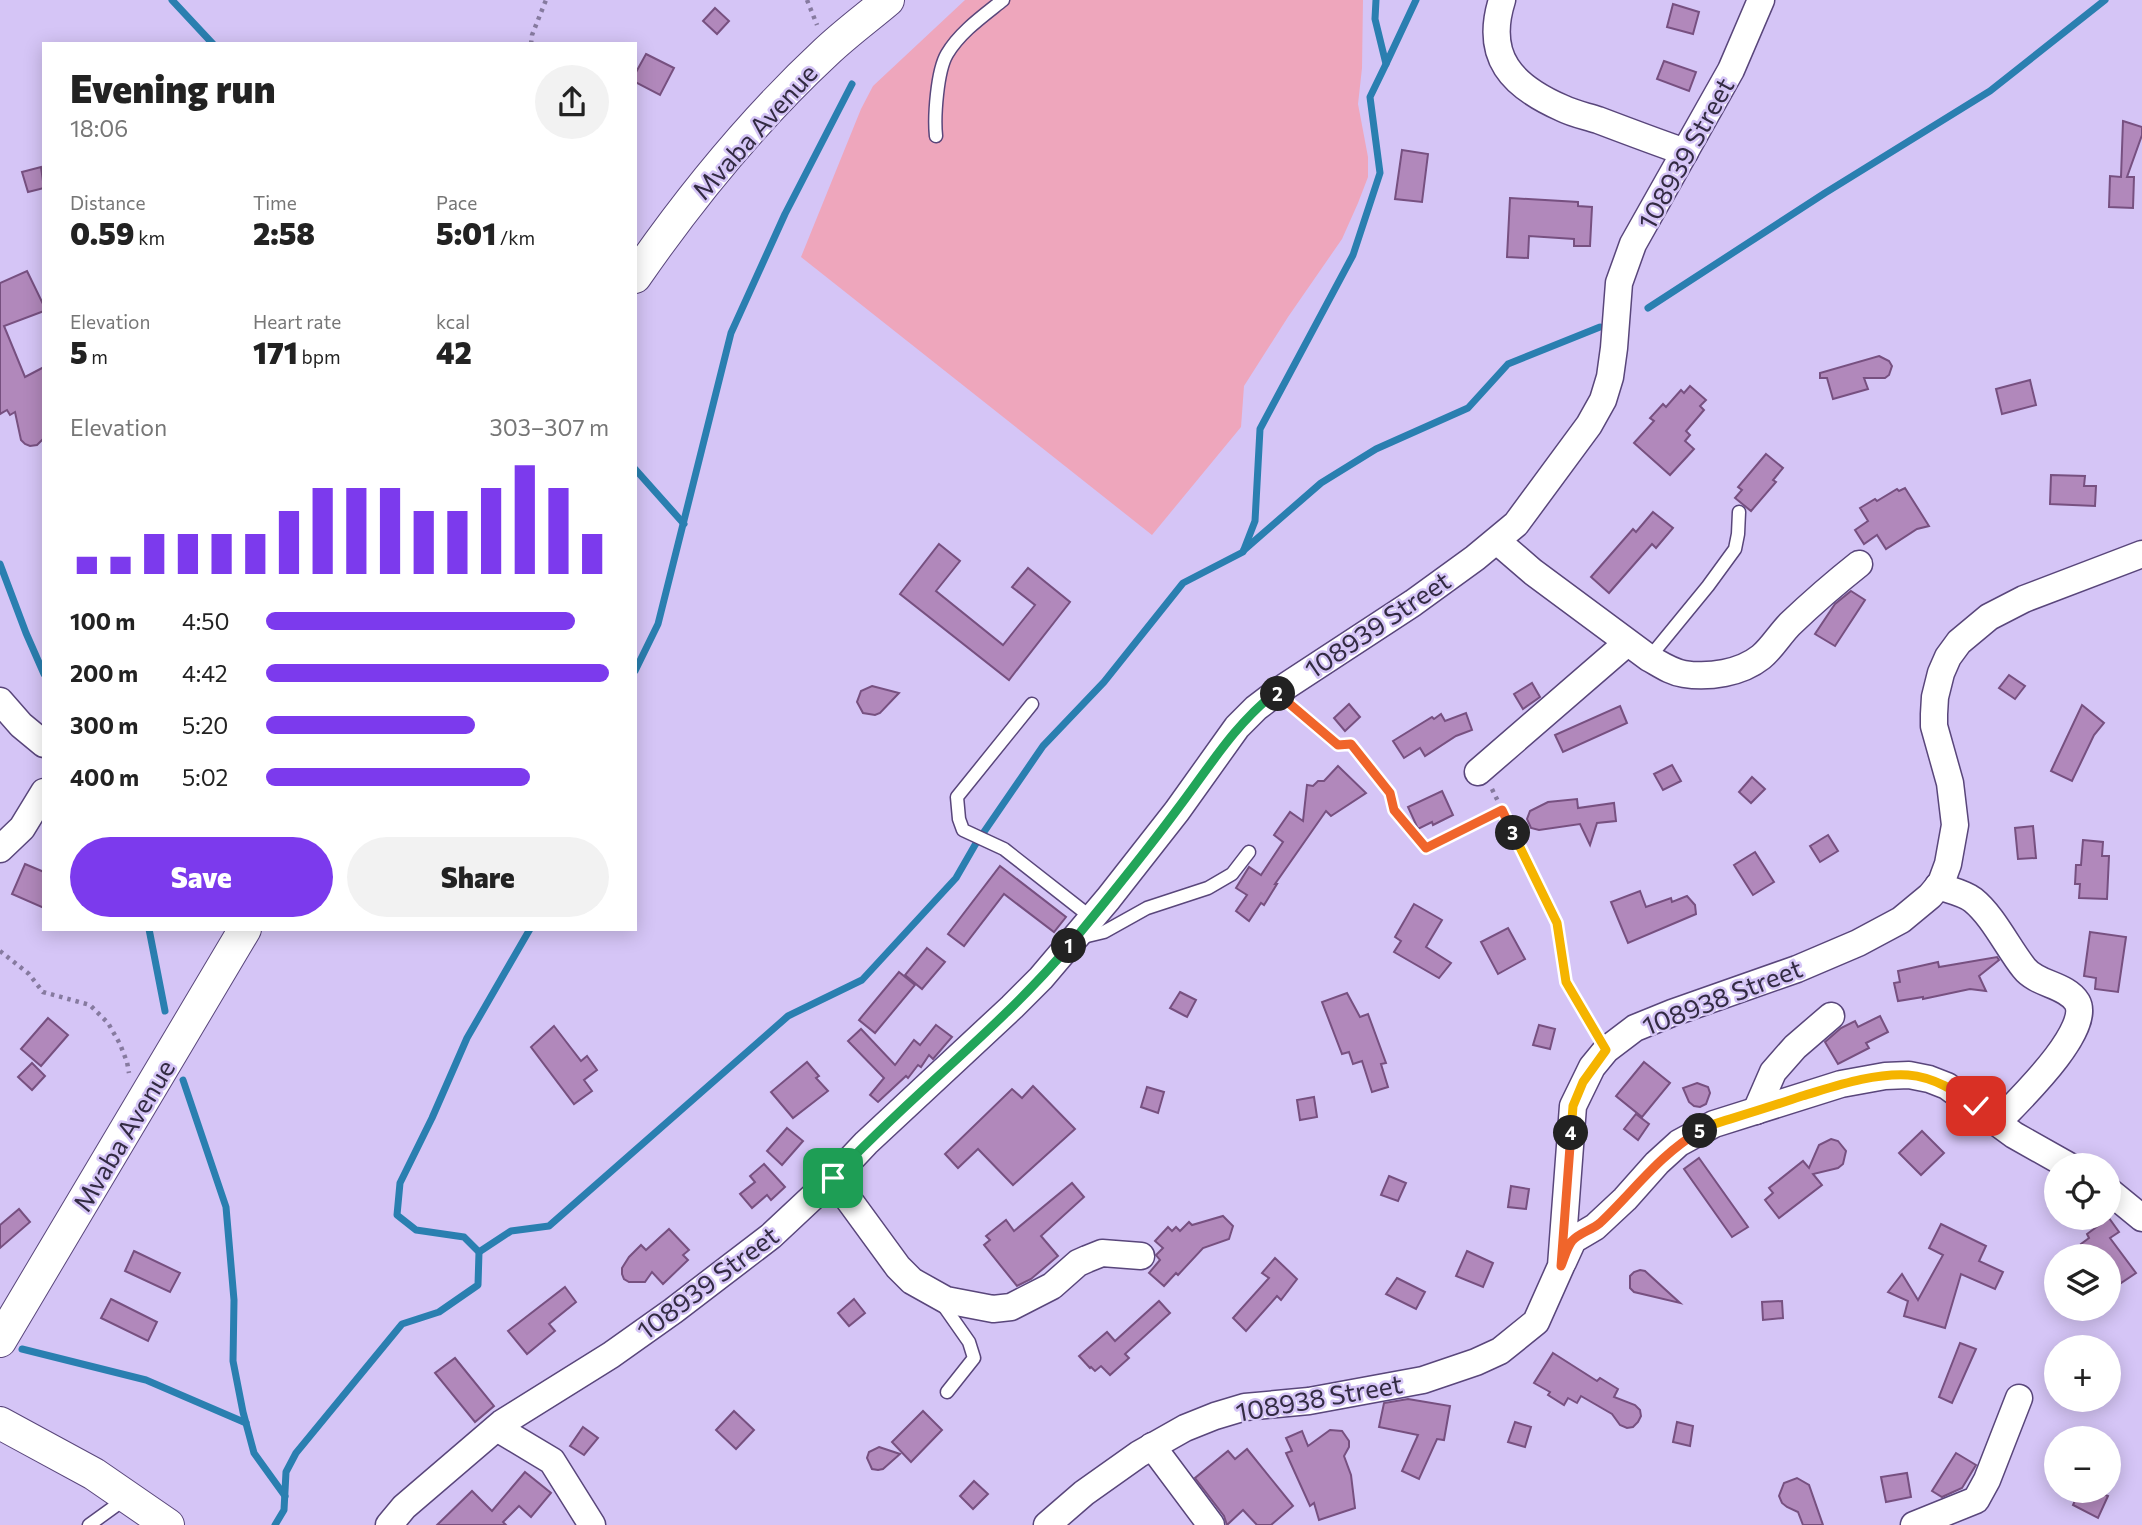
<!DOCTYPE html>
<html lang="en">
<head>
<meta charset="utf-8">
<style>
	body { margin:0; font-family:Commissioner,sans-serif; background:#f2f2f2; color:#222; height:100vh; display:flex; flex-direction:column; font-size:26px; white-space:nowrap }
	* { box-sizing:border-box; margin:0 }
	p { font-size:23px; color:#767676 }
	.icon { flex:none; width:38px; height:38px; fill:none; stroke:currentColor; stroke-width:2; stroke-linecap:round; stroke-linejoin:round }
	.map { position:relative; flex:1; overflow:hidden }
	.panel { position:absolute; left:42px; top:42px; width:595px; height:889px; display:flex; flex-direction:column; background:#fff; border-radius:0px; box-shadow:0 4px 18px #0003 }
	.panel>* { flex:none }
	.fabs { position:absolute; left:2044px; top:1153px; display:grid; gap:14px }
	.fabs a { display:grid; place-items:center; width:77px; height:77px; border-radius:50%; background:#fff; box-shadow:0 4px 18px #0003; font-size:35px }
	.pin { position:absolute; display:grid; place-items:center; width:60px; height:60px; color:#fff; margin:-30px; border-radius:14px; box-shadow:0 4px 10px #0006 }
	.km { position:absolute; width:35px; height:35px; margin:-18px; border-radius:50%; background:#222; color:#fff; font-size:19px; line-height:35px; text-align:center }
	.round { display:grid; place-items:center; flex:none; width:74px; height:74px; border-radius:37px; background:#f2f2f2 }
	.overview { display:flex; align-items:center; justify-content:space-between; height:119px; padding:0 28px }
	h1 { font-size:38px; font-weight:800; line-height:52px }
	.stats { display:grid; grid-template-columns:repeat(3,1fr); gap:10px; height:119px; padding:7px 28px }
	.stats div { display:grid; align-content:center }
	.stats b { font-size:30px; font-weight:800 }
	.stats small { font-size:19px; font-weight:400 }
	.stats p { font-size:19px }
	.chart { height:196px; padding:14px 28px }
	.chart p { display:flex; justify-content:space-between }
	.chart svg { width:100%; height:126px; margin-top:7px; stroke:#7c3aed; stroke-width:6 }
	.action { display:flex; gap:14px; margin-top:auto; padding:14px 28px }
	.action a { flex:1; height:80px; border-radius:42px; background:#7c3aed; color:#fff; font-size:28px; font-weight:800; line-height:80px; text-align:center }
	.action a+a { background:#f2f2f2; color:#222 }
	ul { padding:0 28px; list-style:none; font-size:23px }
	li { display:grid; grid-template-columns:112px 84px 1fr; align-items:center; height:52px }
	li i { height:18px; border-radius:9px; background:#7c3aed }
	.map>svg:first-child { display:block }
</style>
</head>
<body>
<div class="map">
<svg width="2142" height="1525" viewBox="0 0 2142 1525">
	<rect width="100%" height="100%" fill="#d5c5f6"/>
	<polygon fill="#eea6bc" points="965,0 1363,0 1362,68 1358,104 1368,157 1368,177 1358,203 1342,239 1288,317 1244,386 1241,427 1152,535 801,257 861,109 873,86"/>
	<g fill="none" stroke-linecap="round" stroke-linejoin="round">
		<g stroke="#2a7fb0" stroke-width="7">
			<polyline points="172,0 213,44"/>
			<polyline points="1386,64 1416,0"/>
			<polyline points="1648,308 1825,193 1990,91 2105,0"/>
			<polyline points="635,469 684,524"/>
			<polyline points="1244,550 1321,483 1376,449 1468,408 1508,364 1600,327"/>
			<polyline points="0,564 26,633 44,674"/>
			<polyline points="635,671 658,624 731,333 785,214 852,84"/>
			<polyline points="149,929 165,1011"/>
			<polyline points="183,1080 226,1207 234,1300 233,1361 243,1412 254,1453 285,1496"/>
			<polyline points="479,1252 511,1231 549,1226 788,1016 862,980 956,878 975,845 1043,746 1104,682 1183,583 1243,552 1255,521 1260,429 1353,255 1380,173 1370,97 1386,64 1375,19 1376,0"/>
			<polyline points="22,1349 146,1380 246,1423"/>
			<polyline points="275,1525 284,1510 286,1472 296,1453 402,1324 439,1312 478,1285 479,1252 464,1237 416,1230 397,1215 400,1183 432,1118 467,1038 530,929"/>
		</g>
	</g>
	<g fill="#b188bb" stroke="#775080" stroke-width="2">
		<polygon points="1673,4 1699,12 1693,34 1667,27"/>
		<polygon points="715,8 729,21 717,34 703,21"/>
		<polygon points="646,54 674,68 660,95 635,82 635,74"/>
		<polygon points="1664,61 1696,72 1689,91 1657,79"/>
		<polygon points="2123,121 2142,127 2142,135 2127,177 2134,177 2133,208 2109,207 2110,176 2121,177"/>
		<polygon points="1402,150 1428,154 1422,202 1395,199"/>
		<polygon points="41,167 44,188 28,192 22,172"/>
		<polygon points="1510,198 1578,202 1578,206 1592,207 1590,246 1574,246 1574,239 1529,236 1528,258 1507,257"/>
		<polygon points="27,271 44,306 44,311 4,326 25,377 44,367 44,438 37,445 30,446 25,444 21,440 15,412 10,415 7,410 0,414 0,283"/>
		<polygon points="1879,356 1889,361 1892,366 1889,375 1885,378 1864,378 1868,389 1833,399 1827,378 1820,378 1820,373"/>
		<polygon points="2030,380 2036,405 2002,414 1996,389"/>
		<polygon points="1690,386 1706,400 1700,406 1704,410 1686,431 1690,435 1685,441 1694,449 1670,475 1634,443 1654,421 1650,418 1663,404 1666,407 1681,390 1684,393"/>
		<polygon points="1766,454 1783,468 1773,480 1776,482 1751,511 1735,498 1742,490 1738,487"/>
		<polygon points="2051,475 2085,476 2084,486 2096,486 2095,506 2050,504"/>
		<polygon points="1905,488 1929,526 1917,529 1886,549 1877,535 1864,544 1855,530 1868,521 1860,508 1875,499 1877,501 1897,489 1899,491"/>
		<polygon points="1653,512 1673,528 1656,548 1652,544 1609,593 1591,577 1633,529 1636,532"/>
		<polygon points="939,544 960,561 936,591 1003,645 1035,605 1012,587 1028,568 1070,602 1009,680 900,594"/>
		<polygon points="1851,591 1865,600 1835,646 1815,634 1835,604"/>
		<polygon points="2009,675 2025,686 2015,699 1999,688"/>
		<polygon points="1532,683 1540,697 1523,709 1514,694"/>
		<polygon points="872,686 899,693 880,713 875,715 863,713 857,702 861,691"/>
		<polygon points="1349,704 1360,717 1345,731 1334,718"/>
		<polygon points="2082,705 2104,723 2094,735 2072,781 2051,771"/>
		<polygon points="1620,706 1627,723 1563,752 1555,735"/>
		<polygon points="1466,713 1472,730 1456,736 1425,756 1420,748 1404,758 1393,741 1432,717 1434,719 1441,714 1445,721"/>
		<polygon points="1672,765 1681,781 1663,790 1654,774"/>
		<polygon points="1338,766 1366,793 1331,816 1326,811 1275,884 1277,884 1264,905 1261,903 1249,921 1236,911 1247,895 1236,888 1249,867 1261,875 1283,842 1274,835 1290,812 1303,821 1307,785 1313,786 1318,781 1324,781"/>
		<polygon points="1752,777 1765,789 1751,803 1739,792"/>
		<polygon points="1442,791 1453,815 1433,825 1432,822 1418,829 1408,807"/>
		<polygon points="1577,799 1578,808 1614,803 1616,821 1597,823 1590,845 1580,824 1539,830 1531,828 1527,819 1530,811 1548,802"/>
		<polygon points="2033,826 2036,858 2018,859 2015,828"/>
		<polygon points="1828,835 1838,851 1820,862 1810,846"/>
		<polygon points="2083,840 2103,842 2102,856 2109,856 2107,899 2079,898 2080,884 2075,884 2076,865 2081,865"/>
		<polygon points="1755,852 1774,882 1753,895 1734,865"/>
		<polygon points="25,864 44,872 44,908 12,894"/>
		<polygon points="1000,866 1066,917 1054,932 1004,894 964,946 948,934"/>
		<polygon points="1640,891 1646,907 1671,898 1672,902 1687,896 1695,905 1696,914 1628,943 1611,902"/>
		<polygon points="1414,904 1442,920 1426,947 1451,963 1439,978 1394,952 1401,941 1395,937"/>
		<polygon points="1508,928 1525,959 1498,974 1481,942"/>
		<polygon points="2090,932 2126,937 2118,992 2095,989 2096,978 2084,976"/>
		<polygon points="927,948 945,962 922,989 905,975"/>
		<polygon points="1997,957 1999,960 1979,976 1986,991 1970,989 1923,999 1923,997 1898,1001 1894,983 1900,982 1898,971 1938,962 1939,967"/>
		<polygon points="899,972 915,985 875,1033 859,1020"/>
		<polygon points="1180,992 1196,1000 1187,1017 1170,1008"/>
		<polygon points="1347,993 1360,1017 1368,1014 1386,1063 1381,1064 1388,1087 1372,1092 1362,1061 1353,1064 1349,1052 1342,1054 1322,1002"/>
		<polygon points="1880,1016 1888,1032 1866,1043 1869,1048 1838,1064 1825,1042 1841,1028 1855,1021 1858,1027"/>
		<polygon points="48,1018 68,1035 41,1066 21,1049"/>
		<polygon points="936,1025 952,1037 933,1059 929,1055 921,1067 918,1065 908,1078 906,1076 878,1102 870,1095 884,1078 848,1041 861,1029 895,1065 914,1040 920,1045"/>
		<polygon points="1539,1025 1555,1029 1550,1049 1533,1045"/>
		<polygon points="554,1026 581,1061 587,1056 597,1070 584,1080 592,1091 574,1104 531,1047"/>
		<polygon points="807,1062 819,1076 816,1078 828,1091 793,1118 771,1092"/>
		<polygon points="1644,1062 1670,1083 1642,1117 1616,1096"/>
		<polygon points="32,1063 45,1076 32,1090 18,1077"/>
		<polygon points="1697,1083 1708,1087 1710,1093 1706,1104 1700,1107 1694,1106 1689,1102 1683,1088"/>
		<polygon points="1033,1086 1075,1129 1013,1185 978,1149 958,1168 945,1154 1012,1089 1022,1098"/>
		<polygon points="1147,1087 1164,1092 1158,1113 1141,1107"/>
		<polygon points="1314,1097 1317,1117 1300,1120 1297,1100"/>
		<polygon points="1636,1114 1649,1124 1638,1140 1624,1129"/>
		<polygon points="787,1128 803,1141 782,1165 767,1151"/>
		<polygon points="1922,1131 1944,1153 1921,1175 1899,1153"/>
		<polygon points="1831,1139 1838,1141 1846,1151 1843,1164 1838,1168 1813,1174 1822,1185 1779,1218 1765,1200 1773,1193 1769,1188 1803,1161 1809,1168 1819,1145"/>
		<polygon points="1699,1158 1748,1227 1732,1237 1684,1169"/>
		<polygon points="764,1164 785,1187 771,1200 767,1195 752,1208 740,1194 755,1182 750,1176"/>
		<polygon points="1389,1176 1406,1183 1398,1201 1381,1195"/>
		<polygon points="1072,1183 1084,1197 1041,1236 1058,1256 1031,1279 1017,1286 984,1245 990,1240 986,1236 1006,1220 1014,1231"/>
		<polygon points="1511,1186 1529,1189 1526,1209 1508,1207"/>
		<polygon points="19,1209 30,1222 0,1248 0,1225"/>
		<polygon points="1223,1216 1233,1226 1229,1239 1203,1248 1178,1275 1176,1273 1164,1286 1149,1273 1160,1260 1156,1255 1163,1248 1155,1241 1168,1227 1172,1231 1176,1227 1180,1231 1189,1222 1192,1225"/>
		<polygon points="2109,1218 2119,1232 2110,1238 2136,1273 2121,1283 2109,1265 2109,1256 2089,1256 2081,1244 2089,1238 2087,1234"/>
		<polygon points="1941,1224 1986,1246 1979,1261 2003,1272 1995,1289 1961,1274 1945,1328 1904,1316 1908,1301 1888,1292 1902,1274 1918,1300 1943,1255 1929,1248"/>
		<polygon points="669,1229 689,1250 683,1255 688,1260 663,1284 652,1272 645,1282 629,1282 624,1279 622,1274 622,1268 629,1257 641,1245 646,1250"/>
		<polygon points="134,1251 180,1273 170,1292 125,1271"/>
		<polygon points="1467,1251 1493,1263 1483,1287 1456,1276"/>
		<polygon points="1275,1258 1297,1279 1281,1300 1277,1296 1246,1331 1233,1318 1269,1278 1262,1273"/>
		<polygon points="1640,1270 1645,1271 1680,1303 1634,1292 1630,1288 1630,1276 1634,1272"/>
		<polygon points="1397,1278 1425,1292 1416,1309 1386,1294"/>
		<polygon points="565,1287 576,1302 549,1324 555,1331 527,1354 508,1331"/>
		<polygon points="111,1299 157,1322 148,1341 101,1318"/>
		<polygon points="854,1299 865,1313 849,1326 838,1313"/>
		<polygon points="1159,1301 1170,1313 1125,1354 1129,1358 1110,1375 1101,1366 1095,1371 1091,1367 1090,1368 1079,1356 1107,1332 1115,1341"/>
		<polygon points="1782,1301 1783,1318 1763,1320 1762,1302"/>
		<polygon points="1960,1343 1976,1349 1952,1403 1939,1397"/>
		<polygon points="1553,1353 1597,1381 1600,1378 1618,1389 1614,1397 1635,1405 1640,1410 1641,1416 1638,1422 1633,1427 1627,1428 1620,1425 1612,1414 1581,1396 1577,1403 1568,1398 1564,1405 1548,1395 1550,1392 1534,1383"/>
		<polygon points="455,1358 494,1406 475,1422 435,1373"/>
		<polygon points="1408,1399 1450,1406 1444,1440 1437,1439 1419,1479 1402,1471 1418,1435 1379,1427 1384,1403"/>
		<polygon points="734,1411 754,1430 736,1449 716,1430"/>
		<polygon points="923,1411 942,1430 911,1462 892,1442"/>
		<polygon points="1515,1422 1531,1427 1525,1447 1508,1442"/>
		<polygon points="1677,1422 1693,1426 1690,1446 1673,1442"/>
		<polygon points="583,1427 598,1438 584,1455 570,1446"/>
		<polygon points="1330,1430 1342,1431 1349,1441 1349,1447 1344,1456 1351,1475 1355,1508 1319,1520 1314,1503 1310,1506 1286,1453 1292,1451 1286,1438 1302,1431 1308,1446"/>
		<polygon points="879,1447 900,1454 883,1469 878,1470 872,1469 867,1458 869,1452"/>
		<polygon points="1247,1449 1293,1506 1271,1525 1257,1525 1243,1510 1227,1525 1224,1516 1195,1478 1228,1451 1235,1459"/>
		<polygon points="1956,1453 1976,1465 1962,1488 1942,1497 1932,1491"/>
		<polygon points="525,1472 551,1493 531,1517 519,1506 503,1522 506,1525 437,1525 472,1491 492,1511"/>
		<polygon points="1907,1473 1911,1497 1886,1502 1881,1477"/>
		<polygon points="1797,1478 1809,1485 1823,1525 1803,1525 1798,1512 1787,1507 1782,1503 1779,1496 1784,1483"/>
		<polygon points="974,1481 988,1494 973,1509 960,1496"/>
		<polygon points="2079,1491 2096,1491 2108,1496 2098,1518 2073,1505"/>
	</g>
	<g fill="none" stroke-linecap="round" stroke-linejoin="round">
		<g stroke="#59467b" stroke-width="15">
			<g id="service">
				<path d="M936,136C934,117 937,71 947,54C960,32 983,16 1003,0"/>
				<polyline points="1649,658 1708,586 1735,549 1738,534 1739,512"/>
				<polyline points="1032,704 957,797 959,819 963,830 1004,849 1092,918"/>
				<polyline points="1079,938 1104,932 1147,908 1208,888 1232,874 1249,852"/>
				<polyline points="941,1302 969,1342 974,1358 947,1392"/>
				<polyline points="89,1525 125,1499"/>
			</g>
		</g>
		<g stroke="#59467b" stroke-width="29">
			<g id="minor">
				<path d="M1502,0C1484,57 1512,86 1562,108C1574,114 1586,116 1598,120C1627,131 1656,142 1685,152"/>
				<path d="M1497,541L1533,572L1649,658C1660,664 1671,672 1684,674C1709,678 1741,673 1761,657C1772,648 1780,634 1790,624C1812,603 1835,583 1859,564"/>
				<polyline points="0,701 21,725 44,744"/>
				<polyline points="1478,772 1627,643"/>
				<polyline points="0,849 22,828 44,792"/>
				<path d="M1938,886C1949,890 1964,893 1973,900C1993,916 2008,948 2024,968C2037,985 2066,984 2077,1002C2093,1030 2016,1103 1998,1122"/>
				<polyline points="1756,1111 1773,1072 1795,1047 1831,1016"/>
				<polyline points="833,1178 898,1267 912,1281 946,1300 993,1309 1011,1307 1052,1286 1078,1263 1087,1259 1102,1253 1141,1256"/>
				<polyline points="2109,1191 2142,1218"/>
				<polyline points="1563,1262 1573,1240 1595,1227 1625,1199 1657,1163 1679,1143 1714,1124 1841,1084 1885,1076 1909,1075 1929,1079 1947,1086 2014,1135 2069,1166"/>
				<polyline points="497,1428 552,1461 592,1525"/>
				<polyline points="1152,1446 1211,1525"/>
				<polyline points="389,1525 404,1507 502,1423 611,1355 673,1311 771,1236 833,1178 866,1143 1012,1007 1041,978 1108,899 1177,811 1237,727 1256,708 1277,692 1413,603 1475,558 1516,524 1589,425 1603,400 1610,377 1614,348 1619,283 1633,244 1731,70 1761,0"/>
				<polyline points="1047,1525 1084,1493 1139,1454 1185,1428 1215,1416 1245,1407 1309,1401 1423,1380 1476,1362 1500,1351 1536,1322 1561,1266 1573,1106 1592,1067 1606,1050 1635,1028 1672,1013 1797,969 1858,943 1901,920 1930,896 1941,883 1948,864 1955,825 1950,783 1934,726 1934,714 1935,697 1941,673 1948,657 1959,642 1989,617 2024,599 2142,554"/>
				<polyline points="1914,1525 1976,1500 1987,1480 2019,1398"/>
			</g>
		</g>
		<g stroke="#59467b" stroke-width="34">
			<g id="tertiary">
				<path d="M635,277C691,196 754,119 826,52C846,33 868,17 888,0"/>
				<polyline points="0,1341 245,929"/>
				<polyline points="0,1423 94,1474 168,1525"/>
			</g>
		</g>
		<g stroke="#867a9f" stroke-width="4.5" stroke-dasharray="3.5 5" stroke-linecap="butt">
			<polyline points="807,0 817,25"/>
			<polyline points="531,44 532,35 546,0"/>
			<polyline points="1293,706 1338,745 1351,744 1366,760 1390,793 1394,810 1426,848 1501,810"/>
			<polyline points="1492,789 1557,923 1566,982 1594,1030"/>
			<polyline points="0,951 29,974 43,992 90,1005 108,1023 120,1044 127,1062 129,1073"/>
		</g>
		<use href="#service" stroke="#fff" stroke-width="12"/>
		<use href="#minor" stroke="#fff" stroke-width="26"/>
		<use href="#tertiary" stroke="#fff" stroke-width="32"/>
	</g>
	<g fill="none" stroke-linecap="round" stroke-linejoin="round">
		<g stroke="#fff" stroke-width="14">
			<path id="split-1" d="M833,1178C908,1097 998,1030 1069,946"/>
		</g>
		<g stroke="#fff" stroke-width="14">
			<path id="split-2" d="M1069,946C1106,901 1142,857 1176,811C1209,768 1233,726 1276,692L1278,694"/>
		</g>
		<g stroke="#fff" stroke-width="14">
			<polyline id="split-3" points="1278,694 1338,745 1351,744 1390,793 1394,810 1426,848 1502,810 1513,833"/>
		</g>
		<g stroke="#fff" stroke-width="14">
			<polyline id="split-4" points="1513,833 1557,923 1566,982 1606,1050 1583,1082 1573,1106 1571,1133"/>
		</g>
		<g stroke="#fff" stroke-width="14">
			<path id="split-5" d="M1571,1133L1561,1266C1564,1259 1567,1247 1572,1241C1579,1233 1592,1230 1600,1223C1633,1192 1660,1154 1700,1131"/>
		</g>
		<g stroke="#fff" stroke-width="14">
			<path id="split-6" d="M1700,1131L1714,1124C1743,1115 1773,1106 1802,1096C1836,1086 1873,1073 1908,1075C1934,1077 1956,1091 1976,1106"/>
		</g>
		<use href="#split-1" stroke="#22a559" stroke-width="9"/>
		<use href="#split-2" stroke="#22a559" stroke-width="9"/>
		<use href="#split-3" stroke="#f0652b" stroke-width="9"/>
		<use href="#split-4" stroke="#f5b400" stroke-width="9"/>
		<use href="#split-5" stroke="#f0652b" stroke-width="9"/>
		<use href="#split-6" stroke="#f5b400" stroke-width="9"/>
	</g>
	<g text-anchor="middle" dominant-baseline="central" stroke-width="5" stroke-linejoin="round" paint-order="stroke">
		<g font-size="26" fill="#332b43" stroke="#d5c5f6">
			<text transform="translate(754 131) rotate(-48)">Mvaba Avenue</text>
			<text transform="translate(1685 153) rotate(-61)">108939 Street</text>
			<text transform="translate(1377 624) rotate(-34)">108939 Street</text>
			<text transform="translate(1722 996) rotate(-21)">108938 Street</text>
			<text transform="translate(123 1135) rotate(-59)">Mvaba Avenue</text>
			<text transform="translate(707 1282) rotate(-37)">108939 Street</text>
			<text transform="translate(1319 1397) rotate(-10)">108938 Street</text>
		</g>
	</g>
</svg>
<div class="fabs">
<a><svg class="icon" aria-label="locate" viewBox="0 0 24 24"><circle cx="12" cy="12" r="6"/><path d="M12 2v4M12 18v4M2 12h4M18 12h4"/></svg></a>
<a><svg class="icon" aria-label="layers" viewBox="0 0 24 24"><path d="M12 4l9 5-9 5-9-5zM3 14l9 5 9-5"/></svg></a>
<a>+</a>
<a>−</a>
</div>
<div class="pin" style="left:833px;top:1178px;background:#1e9e55"><svg class="icon" aria-label="arrive" viewBox="0 0 24 24"><path d="M6 21V4h12l-3 4 3 4H6"/></svg></div>
<div class="pin" style="left:1976px;top:1106px;background:#d93025"><svg class="icon" aria-label="check" viewBox="0 0 24 24"><path d="M5 12l5 5 9-10"/></svg></div>
<b class="km" style="left:1069px;top:946px">1</b>
<b class="km" style="left:1278px;top:694px">2</b>
<b class="km" style="left:1513px;top:833px">3</b>
<b class="km" style="left:1571px;top:1133px">4</b>
<b class="km" style="left:1700px;top:1131px">5</b>
<section class="panel">
<div class="overview"><div><h1>Evening run</h1><p>18:06</p></div><a class="round"><svg class="icon" aria-label="share" viewBox="0 0 24 24"><path d="M12 15V3M7 8l5-5 5 5M5 13v7h14v-7"/></svg></a></div>
<div class="stats">
<div><p>Distance</p><b>0.59<small> km</small></b></div>
<div><p>Time</p><b>2:58</b></div>
<div><p>Pace</p><b>5:01<small> /km</small></b></div>
</div>
<div class="stats">
<div><p>Elevation</p><b>5<small> m</small></b></div>
<div><p>Heart rate</p><b>171<small> bpm</small></b></div>
<div><p>kcal</p><b>42</b></div>
</div>
<div class="chart"><p><span>Elevation</span>303–307 m</p>
<svg viewBox="0 0 160 44" preserveAspectRatio="none"><path d="M5 44V38M15 44V38M25 44V30M35 44V30M45 44V30M55 44V30M65 44V22M75 44V14M85 44V14M95 44V14M105 44V22M115 44V22M125 44V14M135 44V6M145 44V14M155 44V30"/></svg>
</div>
<ul>
<li><b>100 m</b>4:50<i style="width:90%"></i></li>
<li><b>200 m</b>4:42<i style="width:100%"></i></li>
<li><b>300 m</b>5:20<i style="width:61%"></i></li>
<li><b>400 m</b>5:02<i style="width:77%"></i></li>
</ul>
<div class="action"><a>Save</a><a>Share</a></div>
</section>
</div>
</body>
</html>
